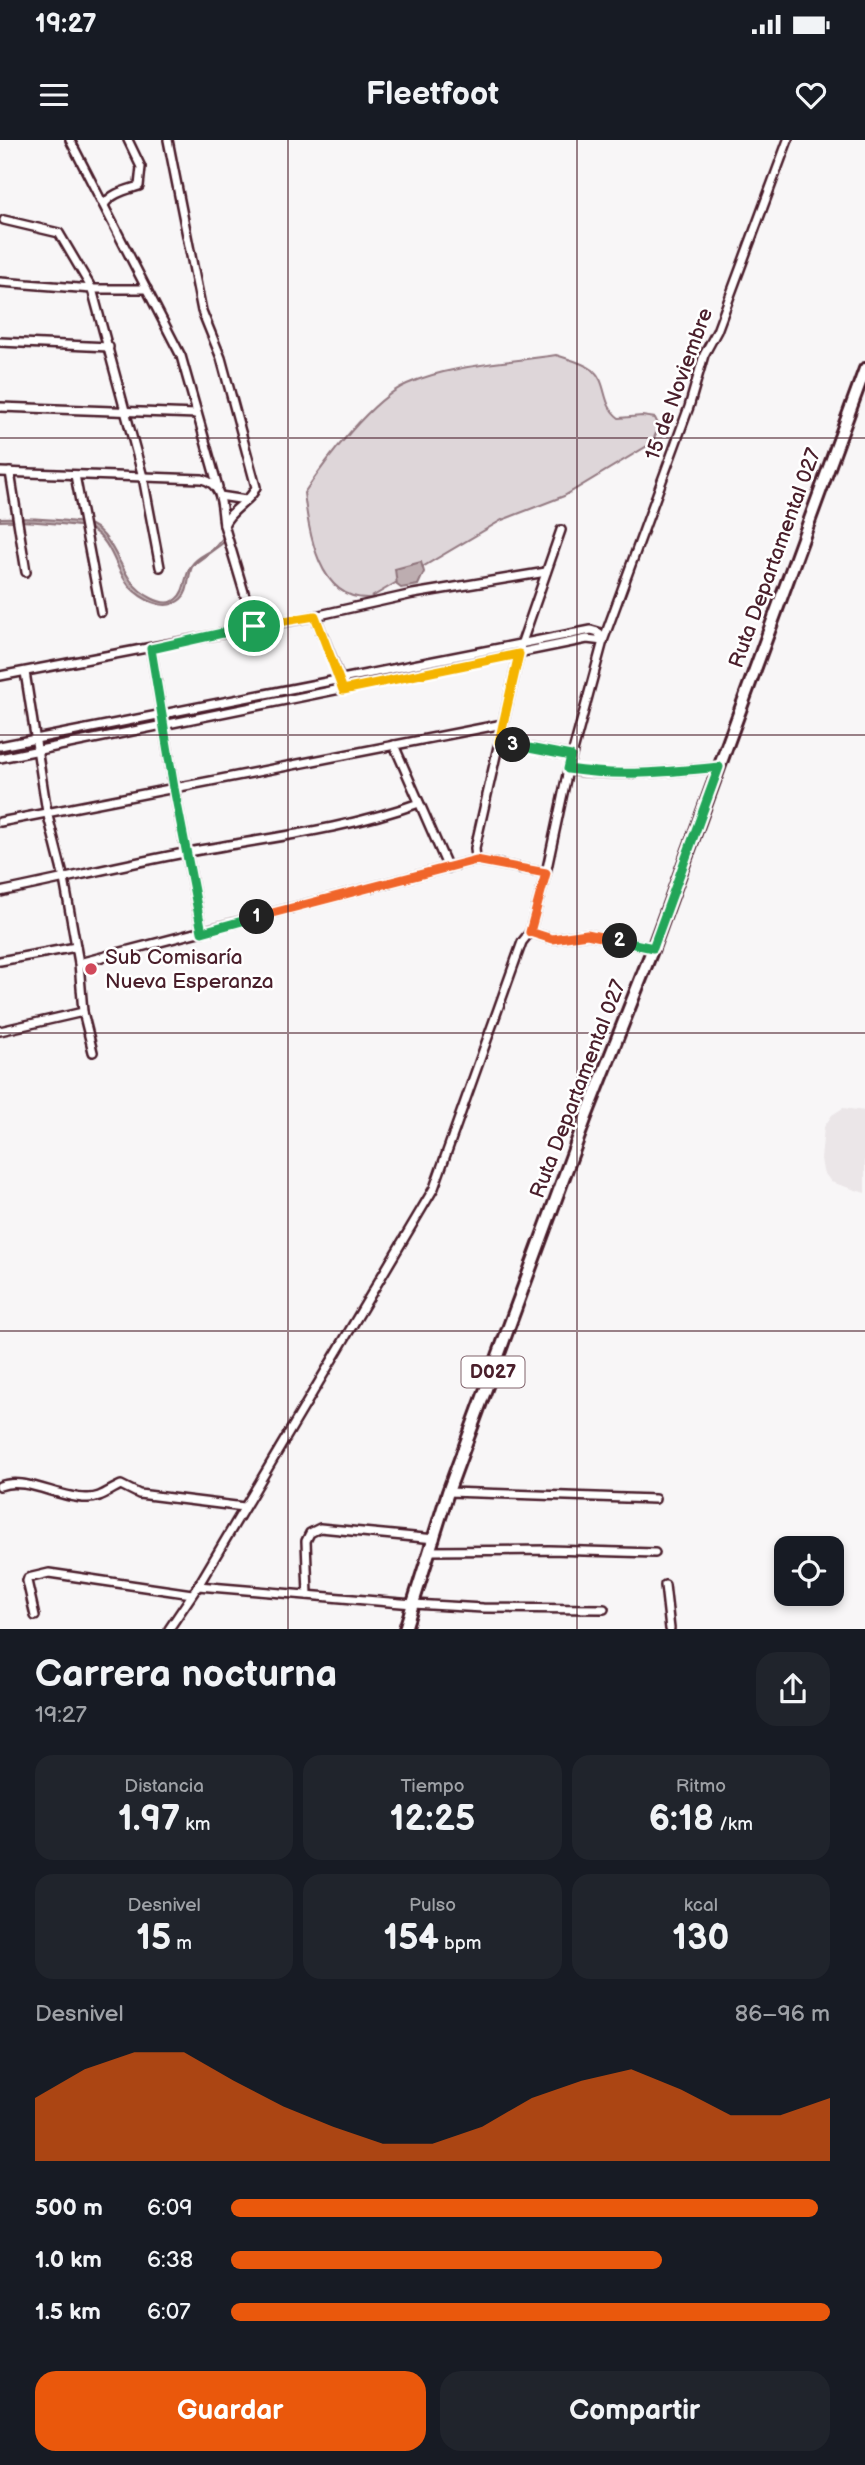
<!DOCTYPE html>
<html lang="es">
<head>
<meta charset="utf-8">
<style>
	body { margin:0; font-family:"Balsamiq Sans",sans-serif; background:#20242c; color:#f1f3f6; height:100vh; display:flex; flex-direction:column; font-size:26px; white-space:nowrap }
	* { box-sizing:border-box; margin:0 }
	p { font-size:23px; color:#9ea1a6 }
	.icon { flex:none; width:38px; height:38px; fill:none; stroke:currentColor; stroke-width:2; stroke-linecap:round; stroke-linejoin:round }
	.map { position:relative; height:1489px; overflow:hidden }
	.drawer { display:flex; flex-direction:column; background:#171b24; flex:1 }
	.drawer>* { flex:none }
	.fabs { position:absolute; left:774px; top:1396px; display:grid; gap:14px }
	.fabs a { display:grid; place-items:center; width:70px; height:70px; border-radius:14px; background:#171b24; box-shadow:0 4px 10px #0003; font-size:35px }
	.pin { position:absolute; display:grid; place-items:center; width:60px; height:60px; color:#fff; margin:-30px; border:4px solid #fff; border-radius:50%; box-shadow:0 2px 7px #0007 }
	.km { position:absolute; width:35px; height:35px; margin:-18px; border-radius:50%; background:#222; color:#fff; font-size:19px; line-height:35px; text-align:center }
	.round { display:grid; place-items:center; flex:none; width:74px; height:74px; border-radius:21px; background:#20242c }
	.summary { display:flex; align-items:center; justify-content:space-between; height:119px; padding:0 35px }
	h1 { font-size:38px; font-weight:600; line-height:52px }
	.figures { display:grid; grid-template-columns:repeat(3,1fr); gap:10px; height:119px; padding:7px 35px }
	.figures div { display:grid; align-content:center; border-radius:18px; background:#20242c; text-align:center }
	.figures b { font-size:35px; font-weight:600 }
	.figures small { font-size:19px; font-weight:400 }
	.figures p { font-size:19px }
	.chart { height:196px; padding:14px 35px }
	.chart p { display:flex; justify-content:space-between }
	.chart svg { width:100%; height:126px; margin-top:7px; fill:#ea580c; opacity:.7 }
	.cta { display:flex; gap:14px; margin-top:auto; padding:14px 35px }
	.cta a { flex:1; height:80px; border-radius:21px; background:#ea580c; color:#fff; font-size:28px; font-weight:600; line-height:80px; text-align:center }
	.cta a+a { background:#20242c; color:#f1f3f6 }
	ul { padding:0 35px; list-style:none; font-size:23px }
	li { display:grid; grid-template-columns:112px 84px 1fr; align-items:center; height:52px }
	li i { height:18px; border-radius:9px; background:#ea580c }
	.status { display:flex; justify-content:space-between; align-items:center; height:49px; padding:0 35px; background:#171b24; direction:ltr }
	.status svg { height:19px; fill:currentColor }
	header { display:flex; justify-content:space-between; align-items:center; height:91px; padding:0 35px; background:#171b24; font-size:32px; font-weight:600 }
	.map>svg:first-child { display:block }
</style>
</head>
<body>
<div class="status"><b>19:27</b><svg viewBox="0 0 49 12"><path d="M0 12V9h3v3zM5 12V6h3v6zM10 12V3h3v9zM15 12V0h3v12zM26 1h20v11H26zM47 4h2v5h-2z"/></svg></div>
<header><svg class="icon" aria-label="menu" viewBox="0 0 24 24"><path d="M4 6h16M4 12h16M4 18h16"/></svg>Fleetfoot<svg class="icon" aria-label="heart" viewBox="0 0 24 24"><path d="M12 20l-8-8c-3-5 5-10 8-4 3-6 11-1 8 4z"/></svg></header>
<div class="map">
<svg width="865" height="1489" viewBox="0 0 865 1489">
	<rect width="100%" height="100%" fill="#f8f6f7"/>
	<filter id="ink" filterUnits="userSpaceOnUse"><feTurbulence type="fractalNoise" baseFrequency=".0143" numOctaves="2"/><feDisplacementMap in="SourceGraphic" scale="14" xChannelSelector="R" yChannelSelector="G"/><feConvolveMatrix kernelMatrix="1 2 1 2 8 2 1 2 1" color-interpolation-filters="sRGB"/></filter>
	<g filter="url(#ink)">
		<polygon fill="#ebe6e8" points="843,968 865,971 865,1053 831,1042 823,1031 821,1019 824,987 832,975"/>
		<path fill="#ded6d9" stroke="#947a82" stroke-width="2" d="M556,215C568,219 582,222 593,230C608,243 601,265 619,278L642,276L655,278L659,286L652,303L564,356L502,380L370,458C318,461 309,392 304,353C326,320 372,259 407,244C449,225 510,222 556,215Z"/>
		<g fill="#bdadb0" stroke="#8f747b" stroke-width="2">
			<path d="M0,378C14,377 79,380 91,385C111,395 119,425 131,441C139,452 163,470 176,459C186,452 184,435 191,426C196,418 204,415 212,410C216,407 219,402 223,398V403L193,425C187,435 190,452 181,459C165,473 141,459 129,446C115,429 112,400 90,389C81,384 13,380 0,381Z"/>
			<polygon points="421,422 424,432 418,445 401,448 397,445 395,429"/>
		</g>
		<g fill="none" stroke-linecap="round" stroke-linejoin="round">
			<g stroke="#4a1f2b" stroke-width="12">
				<g id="minor">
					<polyline points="70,0 181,216 218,347"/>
					<path d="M168,0L202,171L221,218L256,347C251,362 230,369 224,385L254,486"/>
					<path d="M104,65C111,53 127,50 139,46L141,27L128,0"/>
					<polyline points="4,80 59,93 92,149 143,337 160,427"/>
					<polyline points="0,142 92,149 147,149"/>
					<polyline points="0,202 109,207"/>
					<polyline points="0,267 197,274"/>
					<path d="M0,332L202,339C224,345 221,366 224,385"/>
					<polyline points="10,332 26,432"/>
					<polyline points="75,335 101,472"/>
					<polyline points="220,356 246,360"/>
					<polyline points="315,476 413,454 546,432"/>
					<polyline points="151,509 174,648 202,792"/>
					<polyline points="0,536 315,476 342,544"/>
					<polyline points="499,602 571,616"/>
					<polyline points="394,605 448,728"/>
					<polyline points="0,606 591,490 598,492 603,501"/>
					<polyline points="0,618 587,499 603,501"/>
					<path d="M719,627C668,632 619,637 568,630L603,501L689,267L704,215L717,191L788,0"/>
					<polyline points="568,630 546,733 530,792 552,799 587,794 653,808"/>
					<polyline points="0,682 503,584"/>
					<polyline points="476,720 475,708 521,505 561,390"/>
					<path d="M0,752C63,739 126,724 189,712C266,698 345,690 419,663"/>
					<polyline points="0,821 76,807"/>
					<polyline points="79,823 476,720 546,733"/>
					<polyline points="83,872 93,912"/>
					<polyline points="0,891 83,872 79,823 64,739 47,672 25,532"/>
					<path d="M0,1346C25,1336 58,1358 86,1358C100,1359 109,1350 121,1345L139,1354L244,1367"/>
					<polyline points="448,1352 655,1359"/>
					<polyline points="431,1411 549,1410 655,1413"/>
					<polyline points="665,1445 670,1489"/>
					<polyline points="198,1446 413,1464 483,1468 604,1469"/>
					<polyline points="308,1455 306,1401 310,1393 320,1388 435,1399"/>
					<polyline points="35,1476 27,1441 28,1438 49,1433 192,1454"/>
					<polyline points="169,1489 198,1446 434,1048 522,802 530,792"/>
				</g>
			</g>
			<g stroke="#4a1f2b" stroke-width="16">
				<polyline id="primary" points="405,1489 448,1352 586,977 653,808 865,229"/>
			</g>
			<use href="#minor" stroke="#fff" stroke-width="7"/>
			<use href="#primary" stroke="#fff" stroke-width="10"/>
		</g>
	</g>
	<g fill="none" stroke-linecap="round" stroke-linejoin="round" filter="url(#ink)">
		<g stroke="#fff" stroke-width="14">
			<polyline id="split-1" points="254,486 151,509 174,648 202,792 257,777"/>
		</g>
		<g stroke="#fff" stroke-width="14">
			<polyline id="split-2" points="257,777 476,720 546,733 530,792 552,799 587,794 620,801"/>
		</g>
		<g stroke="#fff" stroke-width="14">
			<path id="split-3" d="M513,605L571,616L568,629C619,637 668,632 719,627L653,808L620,801"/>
		</g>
		<g stroke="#fff" stroke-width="14">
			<polyline id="split-4" points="254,486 315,476 343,550 519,514 499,602 513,605"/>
		</g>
		<use href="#split-1" stroke="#22a559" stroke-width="9"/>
		<use href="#split-2" stroke="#f0652b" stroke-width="9"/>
		<use href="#split-3" stroke="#22a559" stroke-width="9"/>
		<use href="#split-4" stroke="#f5b400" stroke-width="9"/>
	</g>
	<path fill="none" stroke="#4a1f2b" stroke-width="2" stroke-opacity="0.55" d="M288,0V1489M577,0V1489M0,298H865M0,595H865M0,893H865M0,1191H865"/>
	<circle fill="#d1495b" stroke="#fff" stroke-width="2.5" cx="91" cy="829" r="7"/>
	<g text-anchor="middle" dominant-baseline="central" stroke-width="5" stroke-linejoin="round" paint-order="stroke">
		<rect fill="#fff" stroke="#80626b" stroke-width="2" x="461.5" y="1216.5" width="63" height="31" rx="5"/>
		<g font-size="19" font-weight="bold" fill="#4a1f2b">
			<text x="493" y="1232">D027</text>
		</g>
		<g font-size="21" fill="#4a1f2b" stroke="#fff">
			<text transform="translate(679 244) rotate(-70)">15 de Noviembre</text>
			<text transform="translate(775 418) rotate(-70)">Ruta Departamental 027</text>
			<text transform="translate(578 949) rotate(-69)">Ruta Departamental 027</text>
		</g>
		<g font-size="21" fill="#4a1f2b" stroke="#fff" text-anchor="start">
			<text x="105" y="817">Sub Comisaría<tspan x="105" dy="24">Nueva Esperanza</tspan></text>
		</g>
	</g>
</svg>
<div class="fabs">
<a><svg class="icon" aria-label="locate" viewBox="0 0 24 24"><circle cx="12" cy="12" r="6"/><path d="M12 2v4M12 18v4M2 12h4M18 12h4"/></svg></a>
</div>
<div class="pin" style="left:254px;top:486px;background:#1e9e55"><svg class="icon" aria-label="arrive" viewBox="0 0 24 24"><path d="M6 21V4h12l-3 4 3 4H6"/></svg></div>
<b class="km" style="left:257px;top:777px">1</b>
<b class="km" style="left:620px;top:801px">2</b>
<b class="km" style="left:513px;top:605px">3</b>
</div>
<section class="drawer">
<div class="summary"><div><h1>Carrera nocturna</h1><p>19:27</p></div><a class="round"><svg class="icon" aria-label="share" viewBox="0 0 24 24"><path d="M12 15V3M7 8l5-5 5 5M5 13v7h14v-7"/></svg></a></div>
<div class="figures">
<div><p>Distancia</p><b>1.97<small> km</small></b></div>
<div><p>Tiempo</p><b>12:25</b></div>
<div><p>Ritmo</p><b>6:18<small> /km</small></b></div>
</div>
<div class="figures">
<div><p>Desnivel</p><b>15<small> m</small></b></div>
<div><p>Pulso</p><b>154<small> bpm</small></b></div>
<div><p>kcal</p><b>130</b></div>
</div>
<div class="chart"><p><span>Desnivel</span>86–96 m</p>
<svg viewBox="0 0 160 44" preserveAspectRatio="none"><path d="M0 44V22L10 12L20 6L30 6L40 16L50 25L60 32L70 38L80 38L90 32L100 22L110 16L120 12L130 19L140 28L150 28L160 22V44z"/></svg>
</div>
<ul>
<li><b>500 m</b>6:09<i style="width:98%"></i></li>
<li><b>1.0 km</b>6:38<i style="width:72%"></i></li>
<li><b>1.5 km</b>6:07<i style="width:100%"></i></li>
</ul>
<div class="cta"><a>Guardar</a><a>Compartir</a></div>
</section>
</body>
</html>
